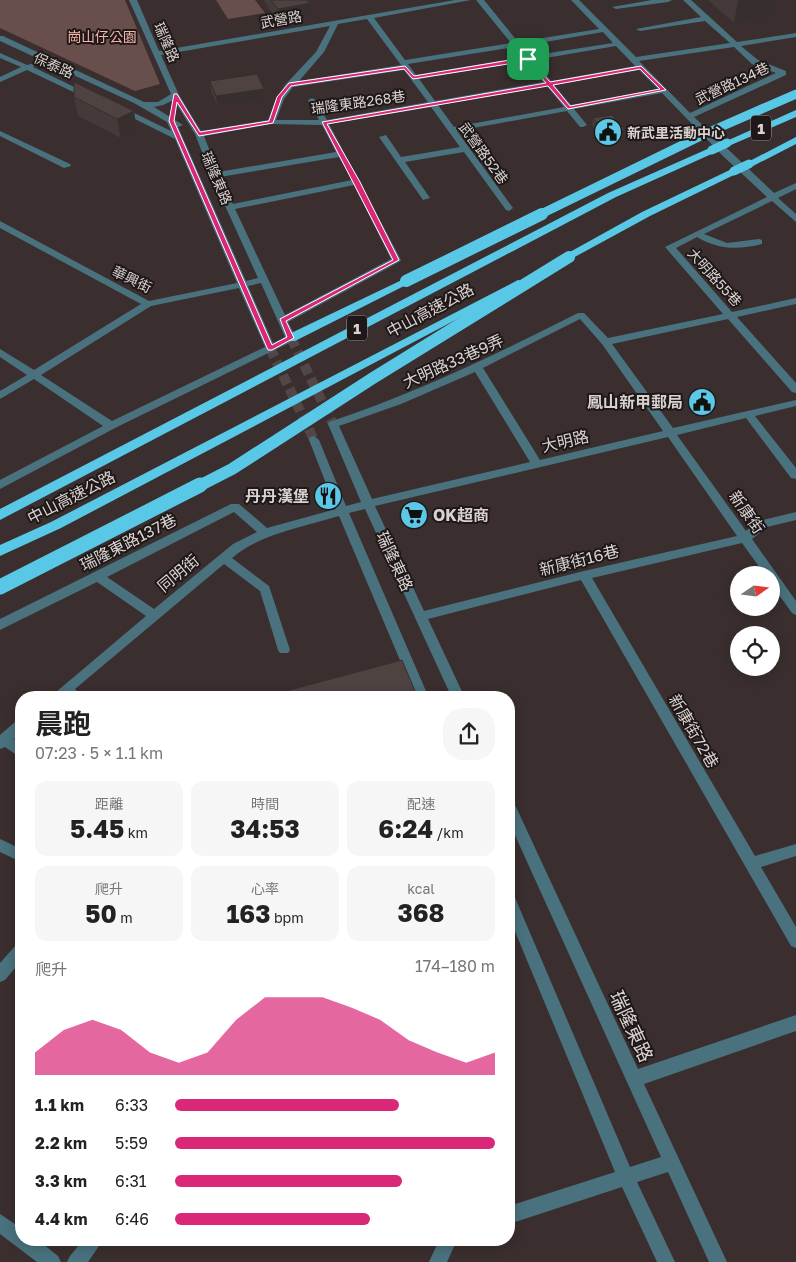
<!DOCTYPE html>
<html lang="zh-TW">
<head>
<meta charset="utf-8">
<style>
	body { margin:0; font-family:"Golos Text","Noto Sans TC",sans-serif; background:#f6f6f6; color:#222; height:100vh; display:flex; flex-direction:column; font-size:19px; white-space:nowrap }
	* { box-sizing:border-box; margin:0 }
	p { font-size:16px; color:#767676 }
	.icon { flex:none; width:28px; height:28px; fill:none; stroke:currentColor; stroke-width:2; stroke-linecap:round; stroke-linejoin:round }
	.map { position:relative; flex:1; overflow:hidden }
	.details { position:absolute; left:15px; top:691px; width:500px; height:555px; display:flex; flex-direction:column; background:#fff; border-radius:20px; box-shadow:0 2px 12px #0003 }
	.details>* { flex:none }
	.needle { width:32px; rotate:76deg }
	.fabs { position:absolute; left:730px; top:566px; display:grid; gap:10px }
	.fabs a { display:grid; place-items:center; width:50px; height:50px; border-radius:50%; background:#fff; box-shadow:0 2px 12px #0003; font-size:25px }
	.pin { position:absolute; display:grid; place-items:center; width:42px; height:42px; color:#fff; margin:-21px; border-radius:10px; box-shadow:0 2px 8px #0006 }
	.round { display:grid; place-items:center; flex:none; width:52px; height:52px; border-radius:20px; background:#f6f6f6 }
	.head { display:flex; align-items:center; justify-content:space-between; height:85px; padding:0 20px }
	h1 { font-size:28px; font-weight:700; line-height:38px }
	.metrics { display:grid; grid-template-columns:repeat(3,1fr); gap:8px; height:85px; padding:5px 20px }
	.metrics div { display:grid; align-content:center; border-radius:12px; background:#f6f6f6; text-align:center }
	.metrics b { font-size:25px; font-weight:700 }
	.metrics small { font-size:14px; font-weight:400 }
	.metrics p { font-size:14px }
	.chart { height:140px; padding:10px 20px }
	.chart p { display:flex; justify-content:space-between }
	.chart svg { width:100%; height:90px; margin-top:5px; fill:#db2777; opacity:.7 }
	ul { padding:0 20px; list-style:none; font-size:16px }
	li { display:grid; grid-template-columns:80px 60px 1fr; align-items:center; height:38px }
	li i { height:12px; border-radius:6px; background:#db2777 }
	.map>svg:first-child { display:block }
</style>
</head>
<body>
<div class="map">
<svg width="796" height="1262" viewBox="0 0 796 1262">
	<rect width="100%" height="100%" fill="#3a2f2e"/>
	<g fill="#694f4b">
		<polygon points="0,0 125,0 160,84 135,91 0,28"/>
		<polygon points="216,0 255,0 265,13 228,19"/>
	</g>
	<g fill="none" stroke-linecap="round" stroke-linejoin="round">
		<g stroke="#524746" stroke-width="10" stroke-dasharray="10 5" stroke-linecap="butt">
			<polyline points="291,338 333,424"/>
			<polyline points="270,348 314,440"/>
		</g>
		<g fill="#49727e" fill-rule="evenodd">
			<path d="M129,0H137L159,51L455,0H471L374,18L405,60L511,43L476,0H484L518,42L599,29L571,0H579L636,57L730,43L705,21L640,31L636,29L701,17L683,0H691L737,42L796,33V37L741,46L758,60L786,71V75L694,117L774,193L796,183V189L778,198L796,214V222L772,201L704,234L727,243L759,239L762,240V244C738,250 719,250 697,237L676,248L732,312L796,298V304L737,317L796,383V393L792,392L728,319L612,344L673,428L796,400V406L755,416L796,468V479L791,478L746,418L677,435L746,531L759,521L796,512V520L767,527L752,539L796,601V615L792,613L771,584V575H765L742,543L592,578L755,856L796,844V856L761,867L796,927V948L791,946L581,580L428,619L465,698H452L365,509L349,513L429,698H416L339,516C303,527 262,533 232,558L269,586L290,650L288,653H280L278,650L260,591L224,564L75,689L84,698H49L146,616L97,582L0,630V619L231,504H239L267,528L336,509L309,440L310,437L314,436L319,440L346,506L361,502L328,424L329,422C416,393 497,354 578,313H584L608,338L723,314L665,247L767,197L724,157L662,93L574,109L587,125L583,127H580L567,111L457,131L513,208L509,211L506,210L464,152L405,162L430,198L423,200L379,137L386,135L401,157L460,147L431,107L329,124L401,260L399,262L288,322L296,338L295,340L115,428L0,489V480L103,426L34,379L0,399V391L27,375L0,357V349L34,370L141,304L0,228V221L149,301L237,283L175,139L117,110L124,108L171,131L167,122L134,103L0,41V36H3L144,102H158L171,94ZM367,19L401,65L299,81L324,52L338,24ZM330,26L316,52L285,85L276,99L268,120L201,131L179,95L161,55ZM603,32L613,43L530,56L522,46ZM616,46L635,66L551,81L534,60ZM515,47L523,57L416,75L408,64ZM734,47L752,64L776,73L690,113L639,61ZM527,61L543,82L435,101L419,79ZM404,70L428,102L327,120L316,100L312,98L308,100L319,120H276L284,99L293,87ZM639,70L658,89L571,105L554,85ZM547,86L564,107L454,127L438,105ZM174,100L195,134L211,175L258,278L246,281L178,127L183,125L154,107L163,105ZM271,124L322,125L336,152L218,172L204,136ZM339,157L352,180L233,204L220,177ZM354,185L391,259L285,315L235,209ZM261,283L285,337L273,343L248,286ZM239,288L265,347L112,421L41,375L151,306ZM580,319L602,344L663,431L540,460L483,368ZM475,372L530,462L372,499L339,426L401,404ZM668,437L737,536L584,571L424,611L375,506ZM234,512L257,532L233,544L154,609L107,577Z"/>
			<polygon points="652,0 672,0 668,2 616,9 612,7"/>
			<polygon points="0,53 27,65 35,63 36,65 33,67 93,96 86,98 27,70 0,82 0,77 21,67 0,58"/>
			<polygon points="0,131 70,164 71,166 64,168 0,136"/>
			<polygon points="21,720 21,733 14,739 21,745 21,758 5,747 0,749 0,735 16,721"/>
			<polygon points="509,801 514,803 516,807 638,1069 796,1015 796,1031 644,1084 727,1262 709,1262 668,1172 637,1182 675,1262 657,1262 622,1187 509,1224 509,1206 615,1172 509,917 509,893 514,895 516,900 630,1167 661,1157 509,822"/>
			<polygon points="0,839 21,849 21,862 0,852"/>
			<polygon points="21,943 21,961 5,980 0,982 0,963 16,945"/>
			<polygon points="0,1214 21,1228 21,1240 38,1240 58,1256 61,1262 37,1262 0,1234"/>
			<polygon points="83,1240 103,1240 88,1262 67,1262 70,1256"/>
			<polygon points="439,1240 457,1240 447,1262 429,1262"/>
		</g>
		<g fill="#59c8e7" fill-rule="evenodd">
			<polygon points="796,110 796,117 731,145 727,146 722,143"/>
			<polygon points="796,137 796,144 753,166 745,166 744,164"/>
			<polygon points="712,147 716,148 716,152 616,197 0,520 0,509 608,193"/>
			<polygon points="734,168 738,169 738,173 650,216 560,265 556,266 550,263 642,212"/>
			<polygon points="406,278 412,281 410,283 295,341 287,341 285,338 287,335"/>
			<polygon points="518,280 522,281 524,283 522,285 61,528 0,556 0,545 51,522"/>
		</g>
		<g stroke="#59c8e7" stroke-width="9">
			<polyline points="712,150 727,143"/>
			<polyline points="734,171 749,164"/>
			<polyline points="539,215 709,132 796,94"/>
		</g>
		<g stroke="#59c8e7" stroke-width="12">
			<polyline points="406,281 542,214"/>
			<polyline points="197,487 232,469 373,378 569,257"/>
		</g>
		<polyline stroke="#59c8e7" stroke-width="15" points="0,587 200,485"/>
	</g>
	<g fill="#443a39">
		<polygon points="264,0 306,0 311,3 311,15 279,21 269,9"/>
		<polygon points="708,0 775,0 771,17 734,23"/>
		<polygon points="210,81 264,89 265,99 218,106 211,92"/>
		<polygon points="74,82 137,130 121,138 78,116 74,97"/>
		<polygon points="593,118 625,130 624,137 605,141 592,126"/>
	</g>
	<g fill="#372f2e">
		<polygon points="738,0 775,0 771,17 734,23"/>
		<polygon points="311,3 311,15 279,21 278,9"/>
		<polygon points="264,89 265,99 218,106 216,96"/>
		<polygon points="134,111 137,130 121,138 117,119"/>
		<polygon points="625,130 624,137 605,141 606,133"/>
	</g>
	<g fill="#4f4342" stroke="#372f2e">
		<polygon points="271,0 306,0 311,3 278,9"/>
		<polygon points="257,74 264,89 216,96 210,81"/>
		<polygon points="74,82 134,111 117,119 74,97"/>
		<polygon points="612,115 625,130 606,133 593,118"/>
		<polygon points="402,660 418,698 288,698 286,691"/>
	</g>
	<path fill="#db2777" stroke="#fff" fill-rule="evenodd" d="M528,57L550,82L641,66L666,90L568,109L548,86L327,124L360,182L399,260L286,321L294,338L272,350H268L169,121L174,94H177L200,132L269,121L277,97L289,83L405,66L414,76ZM527,61L546,83L322,122L393,260L280,319L287,337L272,345L174,121L177,102L199,136L273,123L282,97L291,86L404,69L413,79ZM640,69L660,89L570,106L553,85Z"/>
	<defs>
		<g id="civic-disc" transform="scale(1.4375)"><circle r="9.5" fill="#5bc8e7" stroke="#1e1918"/><path d="M-.6-6.5H3V-4.5H.6V-3L4-1V1h2V6H-6V1h2V-1L-.6-3ZM-1.2 2.5V6h2.4V2.5Z" fill="#111"/></g>
		<g id="restaurant-disc" transform="scale(1.4375)"><circle r="9.5" fill="#5bc8e7" stroke="#1e1918"/><path d="M-5-6h1v4h1v-4h1v4h1v-4h1v5L-1.5 .5V6h-2V.5L-5-1ZM5-6V6H3V1.5H1.5Q1.5-4 5-6Z" fill="#111"/></g>
		<g id="supermarket-disc" transform="scale(1.4375)"><circle r="9.5" fill="#5bc8e7" stroke="#1e1918"/><path d="M-6-5.5h2.5l.6 2H6L4.5 2H-2.5L-4.4-4H-6ZM-1.5 3.2a1.3 1.3 0 1 0 .1 0ZM3 3.2a1.3 1.3 0 1 0 .1 0Z" fill="#111"/></g>
	</defs>
	<g fill-rule="evenodd">
		<use href="#civic-disc" x="608" y="132"/>
		<use href="#civic-disc" x="702" y="402"/>
		<use href="#restaurant-disc" x="328" y="496"/>
		<use href="#supermarket-disc" x="414" y="515"/>
	</g>
	<g text-anchor="middle" dominant-baseline="central" stroke-width="4" stroke-linejoin="round" paint-order="stroke">
		<g font-size="14" fill="#dad2d1" stroke="#1e1918">
			<text transform="translate(281 19) rotate(-10)">武營路</text>
			<text transform="translate(167 42) rotate(66)">瑞隆路</text>
			<text transform="translate(54 65) rotate(24)">保泰路</text>
			<text transform="translate(732 83) rotate(-25)">武營路134巷</text>
			<text transform="translate(358 102) rotate(-8)">瑞隆東路268巷</text>
			<text transform="translate(484 153) rotate(54)">武營路52巷</text>
			<text transform="translate(217 178) rotate(67)">瑞隆東路</text>
			<text transform="translate(715 277) rotate(48)">大明路55巷</text>
			<text transform="translate(132 279) rotate(26)">華興街</text>
		</g>
		<g font-size="14" fill="#f8b5ac" stroke="#1e1918">
			<text x="102" y="36">崗山仔公園</text>
		</g>
		<g font-size="14" font-weight="bold" fill="#dad2d1" stroke="#1e1918" text-anchor="start">
			<text x="627" y="132">新武里活動中心</text>
		</g>
		<g fill="#1e1918" stroke="#a29a9a" stroke-width="1">
			<rect x="751" y="115.5" width="20" height="25" rx="4"/>
			<rect x="347" y="315.5" width="20" height="25" rx="4"/>
		</g>
		<g font-size="15" font-weight="bold" fill="#dad2d1">
			<text x="761" y="128">1</text>
			<text x="357" y="328">1</text>
		</g>
		<g font-size="16" fill="#dad2d1" stroke="#1e1918">
			<text transform="translate(430 310) rotate(-28)">中山高速公路</text>
			<text transform="translate(453 361) rotate(-24)">大明路33巷9弄</text>
			<text transform="translate(565 441) rotate(-13)">大明路</text>
			<text transform="translate(71 497) rotate(-27)">中山高速公路</text>
			<text transform="translate(747 512) rotate(55)">新康街</text>
			<text transform="translate(128 542) rotate(-27)">瑞隆東路137巷</text>
			<text transform="translate(579 560) rotate(-14)">新康街16巷</text>
			<text transform="translate(395 561) rotate(65)">瑞隆東路</text>
			<text transform="translate(178 573) rotate(-40)">同明街</text>
			<text transform="translate(694 731) rotate(60)">新康街72巷</text>
		</g>
		<g font-size="16" font-weight="bold" fill="#dad2d1" stroke="#1e1918" text-anchor="end">
			<text x="683" y="402">鳳山新甲郵局</text>
			<text x="309" y="496">丹丹漢堡</text>
			<text x="433" y="515" text-anchor="start">OK超商</text>
		</g>
		<g font-size="19" fill="#dad2d1" stroke="#1e1918">
			<text transform="translate(632 1026) rotate(65)">瑞隆東路</text>
		</g>
	</g>
</svg>
<div class="fabs">
<a><svg class="needle" viewBox="-14 -14 28 28"><path d="M0-13l5 13h-10z" fill="#e53935"/><path d="M0 13l5-13h-10z" fill="#767676"/></svg></a>
<a><svg class="icon" aria-label="locate" viewBox="0 0 24 24"><circle cx="12" cy="12" r="6"/><path d="M12 2v4M12 18v4M2 12h4M18 12h4"/></svg></a>
</div>
<div class="pin" style="left:528px;top:59px;background:#1e9e55"><svg class="icon" aria-label="arrive" viewBox="0 0 24 24"><path d="M6 21V4h12l-3 4 3 4H6"/></svg></div>
<section class="details">
<div class="head"><div><h1>晨跑</h1><p>07:23 · 5 × 1.1 km</p></div><a class="round"><svg class="icon" aria-label="share" viewBox="0 0 24 24"><path d="M12 15V3M7 8l5-5 5 5M5 13v7h14v-7"/></svg></a></div>
<div class="metrics">
<div><p>距離</p><b>5.45<small> km</small></b></div>
<div><p>時間</p><b>34:53</b></div>
<div><p>配速</p><b>6:24<small> /km</small></b></div>
</div>
<div class="metrics">
<div><p>爬升</p><b>50<small> m</small></b></div>
<div><p>心率</p><b>163<small> bpm</small></b></div>
<div><p>kcal</p><b>368</b></div>
</div>
<div class="chart"><p><span>爬升</span>174–180 m</p>
<svg viewBox="0 0 160 44" preserveAspectRatio="none"><path d="M0 44V33L10 22L20 17L30 22L40 33L50 38L60 33L70 17L80 6L90 6L100 6L110 11L120 17L130 27L140 33L150 38L160 33V44z"/></svg>
</div>
<ul>
<li><b>1.1 km</b>6:33<i style="width:70%"></i></li>
<li><b>2.2 km</b>5:59<i style="width:100%"></i></li>
<li><b>3.3 km</b>6:31<i style="width:71%"></i></li>
<li><b>4.4 km</b>6:46<i style="width:61%"></i></li>
</ul>
</section>
</div>
</body>
</html>
